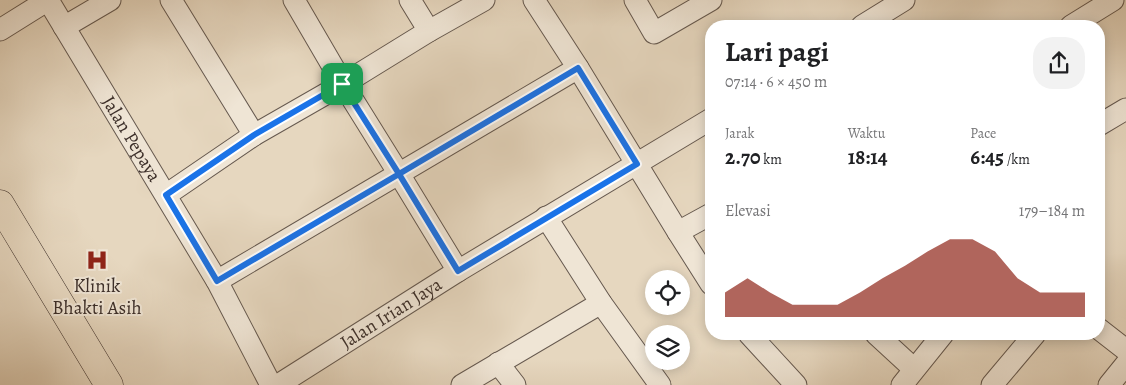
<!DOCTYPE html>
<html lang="id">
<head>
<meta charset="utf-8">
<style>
	body { margin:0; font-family:Alegreya,serif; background:#f2f2f2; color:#202124; height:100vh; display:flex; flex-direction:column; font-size:19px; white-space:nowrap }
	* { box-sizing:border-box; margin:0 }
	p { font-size:16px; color:#757577 }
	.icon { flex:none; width:28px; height:28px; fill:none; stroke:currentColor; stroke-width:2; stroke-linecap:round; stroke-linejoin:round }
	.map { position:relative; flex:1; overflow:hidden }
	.details { position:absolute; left:705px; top:20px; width:400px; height:320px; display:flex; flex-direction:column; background:#fff; border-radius:20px; box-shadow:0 2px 12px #0003 }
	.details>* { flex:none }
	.controls { position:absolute; left:645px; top:270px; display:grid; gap:10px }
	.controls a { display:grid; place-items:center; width:45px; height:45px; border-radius:50%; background:#fff; box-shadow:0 2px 12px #0003; font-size:25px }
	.pin { position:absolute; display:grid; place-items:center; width:42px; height:42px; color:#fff; margin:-21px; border-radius:10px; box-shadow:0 2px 8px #0006 }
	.round { display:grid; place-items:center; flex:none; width:52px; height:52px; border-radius:20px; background:#f2f2f2 }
	.summary { display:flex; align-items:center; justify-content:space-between; height:85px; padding:0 20px }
	h1 { font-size:28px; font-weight:700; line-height:38px }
	.metrics { display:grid; grid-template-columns:repeat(3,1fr); gap:8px; height:85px; padding:5px 20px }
	.metrics div { display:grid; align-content:center }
	.metrics b { font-size:21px; font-weight:700 }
	.metrics small { font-size:14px; font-weight:400 }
	.metrics p { font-size:14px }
	.chart { height:140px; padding:10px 20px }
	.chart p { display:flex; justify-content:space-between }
	.chart svg { width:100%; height:90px; margin-top:5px; fill:#8f2418; opacity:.7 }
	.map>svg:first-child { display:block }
</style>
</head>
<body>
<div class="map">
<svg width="1126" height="385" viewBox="0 0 1126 385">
	<rect width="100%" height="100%" fill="#e6d7bf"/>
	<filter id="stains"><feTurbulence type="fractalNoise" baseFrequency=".004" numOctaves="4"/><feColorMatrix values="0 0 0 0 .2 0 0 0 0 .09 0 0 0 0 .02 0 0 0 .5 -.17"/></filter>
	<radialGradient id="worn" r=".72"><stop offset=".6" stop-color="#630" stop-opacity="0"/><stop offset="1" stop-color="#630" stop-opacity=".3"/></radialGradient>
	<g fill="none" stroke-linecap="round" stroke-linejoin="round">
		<g stroke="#66594f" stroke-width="23">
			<g id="minor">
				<path id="s1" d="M48,0L217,281L271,385"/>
				<polyline points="171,0 254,135"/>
				<polyline points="294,0 343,84 399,174 458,271"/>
				<polyline points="410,0 429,31"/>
				<polyline points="534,0 578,68 678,232 711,284"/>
				<polyline points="635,0 654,33 711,0"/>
				<polyline points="862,26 904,0"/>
				<polyline points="1071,26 1113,0"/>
				<polyline points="64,27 110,0"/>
				<polyline points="0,30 48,0"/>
				<polyline points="1099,125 1126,109"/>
				<polyline points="166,195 254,135 343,84 429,31 484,0"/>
				<polyline points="546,217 601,303 660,385"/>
				<polyline points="678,232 711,214"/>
				<polyline points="217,281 578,68"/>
				<polyline points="1099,329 1126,350"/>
				<polyline points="749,334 796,385"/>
				<polyline points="876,334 914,369"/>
				<polyline points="498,363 515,385"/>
				<path id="s2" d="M278,385L458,271L711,119"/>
				<polyline points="462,385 601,303"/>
				<polyline points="902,385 943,334"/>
				<polyline points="992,385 1035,334"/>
				<polyline points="1109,385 1126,364"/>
			</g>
		</g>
		<g stroke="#3c2f2a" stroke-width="29">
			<polyline id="highway" points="0,204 109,385"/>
		</g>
		<use href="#minor" stroke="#efe5d5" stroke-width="21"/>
		<use href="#highway" stroke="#e6d7bf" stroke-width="28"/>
	</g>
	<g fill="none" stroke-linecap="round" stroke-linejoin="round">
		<g stroke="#fff" stroke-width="10">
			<polyline id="route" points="342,84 254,135 166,195 217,281 399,174 458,271 637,164 578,68 399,174 342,84"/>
		</g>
		<use href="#route" stroke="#1a73e8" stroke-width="6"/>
	</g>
	<defs>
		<g id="hospital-bare" transform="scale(1.725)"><path d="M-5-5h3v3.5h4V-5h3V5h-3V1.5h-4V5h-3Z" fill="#8f2418" stroke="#efe5d5" stroke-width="2.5" paint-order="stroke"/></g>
	</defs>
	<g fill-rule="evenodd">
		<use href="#hospital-bare" x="97" y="260"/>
	</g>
	<g text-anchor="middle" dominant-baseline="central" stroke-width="4" stroke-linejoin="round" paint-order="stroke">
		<g font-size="19" fill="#3c2f2a" stroke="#efe5d5">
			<text stroke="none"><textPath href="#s1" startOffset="162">Jalan Pepaya</textPath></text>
			<text stroke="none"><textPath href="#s2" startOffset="134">Jalan Irian Jaya</textPath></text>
		</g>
		<g font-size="19" fill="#3c2f2a" stroke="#efe5d5">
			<text x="97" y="286">Klinik<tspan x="97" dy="22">Bhakti Asih</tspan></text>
		</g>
	</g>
	<rect width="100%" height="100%" filter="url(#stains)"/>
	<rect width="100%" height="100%" fill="url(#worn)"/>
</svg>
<div class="controls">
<a><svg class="icon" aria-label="locate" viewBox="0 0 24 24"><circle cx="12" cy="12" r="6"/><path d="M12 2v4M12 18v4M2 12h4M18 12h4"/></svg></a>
<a><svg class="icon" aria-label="layers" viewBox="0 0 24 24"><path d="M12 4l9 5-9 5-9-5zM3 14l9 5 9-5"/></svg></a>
</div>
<div class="pin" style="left:342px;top:84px;background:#1e9e55"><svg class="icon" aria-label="arrive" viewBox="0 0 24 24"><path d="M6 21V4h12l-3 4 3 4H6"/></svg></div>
<section class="details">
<div class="summary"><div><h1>Lari pagi</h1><p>07:14 · 6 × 450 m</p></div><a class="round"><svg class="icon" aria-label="share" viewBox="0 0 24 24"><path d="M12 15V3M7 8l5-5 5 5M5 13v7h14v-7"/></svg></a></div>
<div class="metrics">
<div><p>Jarak</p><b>2.70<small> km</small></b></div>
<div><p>Waktu</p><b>18:14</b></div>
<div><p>Pace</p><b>6:45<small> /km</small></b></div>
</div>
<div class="chart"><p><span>Elevasi</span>179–184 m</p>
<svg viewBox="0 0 160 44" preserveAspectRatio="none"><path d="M0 44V32L10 25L20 32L30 38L40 38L50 38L60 32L70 25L80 19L90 12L100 6L110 6L120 12L130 25L140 32L150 32L160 32V44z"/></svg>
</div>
</section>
</div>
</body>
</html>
